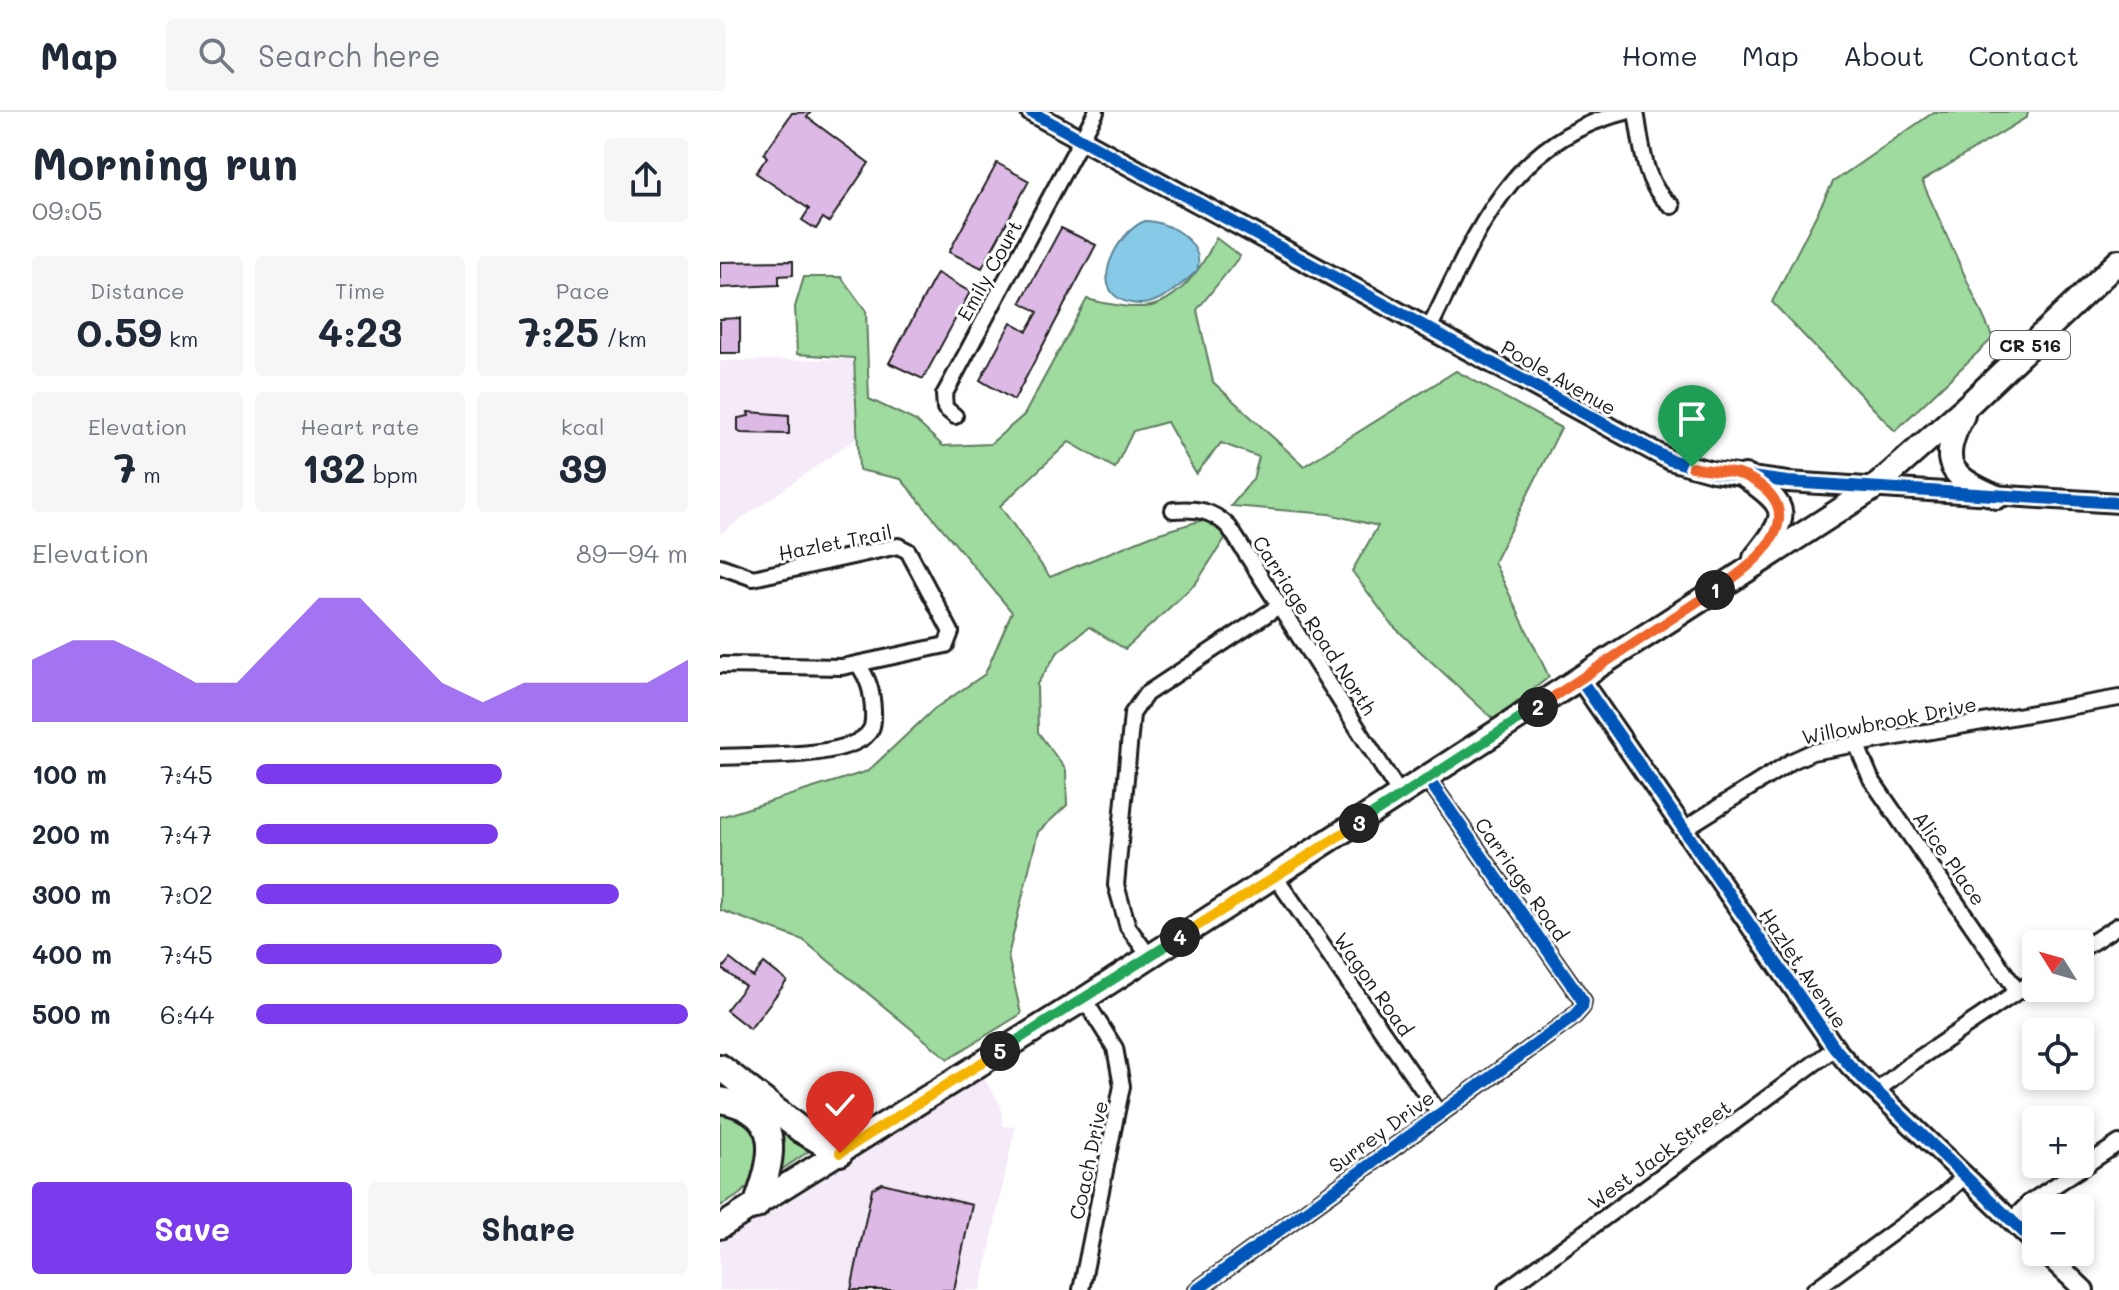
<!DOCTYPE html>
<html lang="en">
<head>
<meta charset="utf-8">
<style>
	body { margin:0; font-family:Mali,sans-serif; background:#f6f6f7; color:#1f2937; height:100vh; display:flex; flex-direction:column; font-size:30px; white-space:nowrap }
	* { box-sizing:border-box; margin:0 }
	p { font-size:26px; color:#747a83 }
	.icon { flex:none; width:44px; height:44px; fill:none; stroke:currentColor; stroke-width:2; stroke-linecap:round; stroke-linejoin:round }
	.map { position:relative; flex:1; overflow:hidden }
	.details { display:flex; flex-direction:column; background:#fff; width:720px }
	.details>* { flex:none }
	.needle { width:52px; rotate:307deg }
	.buttons { position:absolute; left:1302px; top:818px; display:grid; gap:16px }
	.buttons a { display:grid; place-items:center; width:72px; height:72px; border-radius:8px; background:#fff; box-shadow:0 4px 12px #0003; font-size:40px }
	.pin { position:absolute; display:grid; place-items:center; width:68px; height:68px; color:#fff; margin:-82px -34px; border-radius:50% 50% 50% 0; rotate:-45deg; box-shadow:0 0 8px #0007 }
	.pin .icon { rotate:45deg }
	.km { position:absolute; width:40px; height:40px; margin:-20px; border-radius:50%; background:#222; color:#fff; font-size:22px; line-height:40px; text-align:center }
	.round { display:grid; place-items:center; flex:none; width:84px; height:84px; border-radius:8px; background:#f6f6f7 }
	.head { display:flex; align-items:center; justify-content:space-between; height:136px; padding:0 32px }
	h1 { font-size:44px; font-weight:700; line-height:60px }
	.stats { display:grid; grid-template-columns:repeat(3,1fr); gap:12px; height:136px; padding:8px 32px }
	.stats div { display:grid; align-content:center; border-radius:8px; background:#f6f6f7; text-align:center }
	.stats b { font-size:40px; font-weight:700 }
	.stats small { font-size:22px; font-weight:400 }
	.stats p { font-size:22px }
	.chart { height:224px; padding:16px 32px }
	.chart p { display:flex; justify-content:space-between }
	.chart svg { width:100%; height:144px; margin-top:8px; fill:#7c3aed; opacity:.7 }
	.primary-button { display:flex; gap:16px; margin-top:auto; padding:16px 32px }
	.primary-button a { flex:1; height:92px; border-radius:8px; background:#7c3aed; color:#fff; font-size:32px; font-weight:700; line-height:92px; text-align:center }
	.primary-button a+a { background:#f6f6f7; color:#1f2937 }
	ul { padding:0 32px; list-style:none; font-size:26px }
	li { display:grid; grid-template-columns:128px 96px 1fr; align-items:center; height:60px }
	li i { height:20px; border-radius:10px; background:#7c3aed }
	header { display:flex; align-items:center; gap:48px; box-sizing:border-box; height:112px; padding:0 40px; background:#fff; border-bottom:2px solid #e0e1e3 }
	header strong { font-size:38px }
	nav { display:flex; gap:44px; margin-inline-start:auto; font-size:28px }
	.search { width:560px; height:72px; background:#f6f6f7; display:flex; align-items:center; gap:20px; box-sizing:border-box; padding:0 28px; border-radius:8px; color:#747a83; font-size:30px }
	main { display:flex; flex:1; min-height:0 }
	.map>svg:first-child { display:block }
</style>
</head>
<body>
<header>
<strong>Map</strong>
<div class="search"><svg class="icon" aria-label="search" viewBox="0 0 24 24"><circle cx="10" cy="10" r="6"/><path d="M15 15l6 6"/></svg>Search here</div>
<nav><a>Home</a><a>Map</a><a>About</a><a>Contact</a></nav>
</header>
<main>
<section class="details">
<div class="head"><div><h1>Morning run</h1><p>09:05</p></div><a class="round"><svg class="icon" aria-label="share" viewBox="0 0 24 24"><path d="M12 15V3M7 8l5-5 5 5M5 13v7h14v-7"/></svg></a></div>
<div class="stats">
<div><p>Distance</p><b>0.59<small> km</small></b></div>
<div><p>Time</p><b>4:23</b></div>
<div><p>Pace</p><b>7:25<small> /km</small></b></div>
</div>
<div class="stats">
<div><p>Elevation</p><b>7<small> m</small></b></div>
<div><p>Heart rate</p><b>132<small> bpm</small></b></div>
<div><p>kcal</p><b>39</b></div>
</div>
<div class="chart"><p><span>Elevation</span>89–94 m</p>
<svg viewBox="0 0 160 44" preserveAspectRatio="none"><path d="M0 44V25L10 19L20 19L30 25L40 32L50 32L60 19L70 6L80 6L90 19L100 32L110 38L120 32L130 32L140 32L150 32L160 25V44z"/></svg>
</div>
<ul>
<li><b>100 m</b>7:45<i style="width:57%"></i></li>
<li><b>200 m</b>7:47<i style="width:56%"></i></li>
<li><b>300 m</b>7:02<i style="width:84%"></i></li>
<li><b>400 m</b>7:45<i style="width:57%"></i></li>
<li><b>500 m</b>6:44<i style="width:100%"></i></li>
</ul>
<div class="primary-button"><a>Save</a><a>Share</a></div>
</section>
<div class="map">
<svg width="1399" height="1178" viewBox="0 0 1399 1178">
	<rect width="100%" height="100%" fill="#fff"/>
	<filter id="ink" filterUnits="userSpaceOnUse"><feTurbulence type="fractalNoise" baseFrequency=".0125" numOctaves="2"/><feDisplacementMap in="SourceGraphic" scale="16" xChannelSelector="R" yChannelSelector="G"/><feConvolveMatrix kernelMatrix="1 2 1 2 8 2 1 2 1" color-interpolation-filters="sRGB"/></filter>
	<g filter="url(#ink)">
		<g fill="#f5eaf7">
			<polygon points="133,247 138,325 0,422 0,249"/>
			<polygon points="263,965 281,994 283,1014 295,1015 261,1178 0,1178 0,1130 71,1088"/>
		</g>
		<g fill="#9fda9f" stroke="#5e7b5e" stroke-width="2">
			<polygon points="1214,0 1308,0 1307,5 1202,69 1273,226 1175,319 1052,190 1113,70"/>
			<path d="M496,126L520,144L477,198L493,270L584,354L736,259L841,316L774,450L829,565L774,608L672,513L632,459L658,414L609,402L511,394L533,367L539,345L501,331L476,362L447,310L413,319L395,356L349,330L280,394L330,465L433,423L486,407L506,425L476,471L405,537L369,515L338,540L317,572L318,620L346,658L347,693L318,720L288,844L301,902L228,947L83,828L0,798V705L148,659L214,597L265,562L292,500L181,367L139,358L134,246L77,242L75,195L84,165H121L146,199L149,287L196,309L223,334L270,332L304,303L367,187C384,192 423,200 440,191C467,178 484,152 496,126Z"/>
			<path d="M0,995L24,1003L43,1032C35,1068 34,1077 0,1094Z"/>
			<polygon points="51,1005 95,1035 61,1058 56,1055"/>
		</g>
		<path fill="#87cae8" stroke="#5c8496" stroke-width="2" d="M425,109C449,109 486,131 477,159C465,169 452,182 437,188C427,193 417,193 407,190C365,178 399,118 425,109Z"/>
		<g fill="#ddbae5" stroke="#1c1c1c" stroke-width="2">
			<polygon points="91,0 87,5 149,51 109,110 103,106 96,117 82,108 89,97 36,61 47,45 44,42 72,1"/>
			<polygon points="277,51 309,69 262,156 229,140"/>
			<polygon points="341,116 376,133 294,288 260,268 291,210 307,219 318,200 301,190"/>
			<polygon points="73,149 73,163 59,164 59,173 0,176 0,150"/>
			<polygon points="217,161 250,180 203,267 169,251"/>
			<polygon points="20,206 20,241 0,241 0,207"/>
			<polygon points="28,300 69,303 69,322 21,321 18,319 18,306 29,304"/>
			<polygon points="10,847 33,865 44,851 67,869 30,917 6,898 25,874 2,857"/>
			<polygon points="162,1071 252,1093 234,1178 131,1178 152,1077"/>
		</g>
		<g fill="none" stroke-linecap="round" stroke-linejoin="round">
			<g stroke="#1c1c1c" stroke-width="20">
				<g id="minor">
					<path d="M916,0C922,32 923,74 952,94"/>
					<path d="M710,215C758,118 791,27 906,0"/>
					<polyline points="235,304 225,296 224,283 376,0"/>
					<path d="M453,398C476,396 492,398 509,415L681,684"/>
					<polyline points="0,454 33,466 178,434 188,439 231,520 226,533 122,555 0,553"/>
					<polyline points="1136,631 1151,667 1298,880"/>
					<path d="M0,645C32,643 136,648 151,617C154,611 153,604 153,598C152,579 149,568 138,552"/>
					<polyline points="964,717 1072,649 1092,640 1399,586"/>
					<polyline points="555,764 719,1001"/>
					<polyline points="1360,838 1399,813"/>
					<polyline points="429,844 408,815 396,773 412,602 426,582 559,494"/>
					<polyline points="1157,979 1186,955 1316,867"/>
					<polyline points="1291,1109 1310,1090 1399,1031"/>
					<polyline points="361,1178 402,974 395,936 364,887"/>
					<polyline points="477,1178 852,906 862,895 863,889 708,667"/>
					<polyline points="786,1178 1115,936"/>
					<polyline points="1094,1178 1224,1083 1245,1064"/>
				</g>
			</g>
			<g stroke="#1c1c1c" stroke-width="24">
				<g id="tertiary">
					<polyline points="311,0 950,348 993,360 1068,370 1399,391"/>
					<polyline points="860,567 1115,936 1131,955 1316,1132"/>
					<polyline points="1324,1140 1364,1178"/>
				</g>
			</g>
			<g stroke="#1c1c1c" stroke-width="28">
				<g id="primary">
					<path d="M1243,303C1217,352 1230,365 1277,385"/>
					<path d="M1025,364C1071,396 1070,403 1035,446"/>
					<polyline points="0,1115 364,887 1154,376 1250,291 1399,149"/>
				</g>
			</g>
			<g stroke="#1c1c1c" stroke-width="30">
				<g id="trunk">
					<polyline points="0,955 81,1018 120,1041"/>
					<path d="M0,988C67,1000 53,1047 36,1094"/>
				</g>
			</g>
			<use href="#minor" stroke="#fff" stroke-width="14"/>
			<use href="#tertiary" stroke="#fff" stroke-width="18"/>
			<use href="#primary" stroke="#fff" stroke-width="22"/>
			<use href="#trunk" stroke="#fff" stroke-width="24"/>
			<g stroke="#fff" stroke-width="17">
				<g id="cycleway">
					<polyline points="311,0 950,348 993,360 1068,370 1399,391"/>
					<polyline points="860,567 1115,936 1131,955 1316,1132"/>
					<polyline points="477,1178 852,906 862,895 863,889 708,667"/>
				</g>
			</g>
			<use href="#cycleway" stroke="#0057b8" stroke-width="12"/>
		</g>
	</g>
	<g fill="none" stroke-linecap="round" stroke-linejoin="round" filter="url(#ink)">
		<g stroke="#fff" stroke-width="16">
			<path id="split-1" d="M972,355C988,359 1012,358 1027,365C1097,401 1037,452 995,478"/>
		</g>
		<g stroke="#fff" stroke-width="16">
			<polyline id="split-2" points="818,595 995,478"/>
		</g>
		<g stroke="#fff" stroke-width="16">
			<polyline id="split-3" points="639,711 818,595"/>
		</g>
		<g stroke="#fff" stroke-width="16">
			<polyline id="split-4" points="460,825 639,711"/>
		</g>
		<g stroke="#fff" stroke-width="16">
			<polyline id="split-5" points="280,939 460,825"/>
		</g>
		<g stroke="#fff" stroke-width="16">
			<polyline id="split-6" points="120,1041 280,939"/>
		</g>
		<use href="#split-1" stroke="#f0652b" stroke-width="10"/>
		<use href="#split-2" stroke="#f0652b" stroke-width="10"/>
		<use href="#split-3" stroke="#22a559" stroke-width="10"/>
		<use href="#split-4" stroke="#f5b400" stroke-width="10"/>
		<use href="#split-5" stroke="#22a559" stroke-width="10"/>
		<use href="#split-6" stroke="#f5b400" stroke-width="10"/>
	</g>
	<g text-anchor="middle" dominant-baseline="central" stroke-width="6" stroke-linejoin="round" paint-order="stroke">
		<rect fill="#fff" stroke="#606060" stroke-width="2" x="1270" y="219" width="80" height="28" rx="6"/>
		<g font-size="18" font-weight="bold" fill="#1c1c1c">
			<text x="1310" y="233">CR 516</text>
		</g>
		<g font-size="20" fill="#1c1c1c" stroke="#fff">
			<text transform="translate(269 158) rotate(-61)">Emily Court</text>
			<text transform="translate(839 265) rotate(30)">Poole Avenue</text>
			<text transform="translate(115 430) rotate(-11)">Hazlet Trail</text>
			<text transform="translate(595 513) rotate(57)">Carriage Road North</text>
			<text transform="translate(1169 608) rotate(-11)">Willowbrook Drive</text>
			<text transform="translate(1230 746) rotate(55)">Alice Place</text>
			<text transform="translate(802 767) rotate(55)">Carriage Road</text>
			<text transform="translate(1084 856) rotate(56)">Hazlet Avenue</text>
			<text transform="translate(654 872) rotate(55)">Wagon Road</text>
			<text transform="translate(661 1019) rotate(-36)">Surrey Drive</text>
			<text transform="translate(939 1042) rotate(-36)">West Jack Street</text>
			<text transform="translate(368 1048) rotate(-78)">Coach Drive</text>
		</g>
	</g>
</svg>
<div class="buttons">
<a><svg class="needle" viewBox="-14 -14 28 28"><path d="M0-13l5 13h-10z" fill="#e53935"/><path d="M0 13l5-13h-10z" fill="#747a83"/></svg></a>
<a><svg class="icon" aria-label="locate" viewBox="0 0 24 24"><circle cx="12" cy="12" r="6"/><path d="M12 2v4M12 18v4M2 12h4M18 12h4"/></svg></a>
<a>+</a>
<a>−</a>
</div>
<div class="pin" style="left:972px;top:355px;background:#1e9e55"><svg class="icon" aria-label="arrive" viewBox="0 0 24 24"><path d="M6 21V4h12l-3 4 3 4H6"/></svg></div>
<div class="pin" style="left:120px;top:1041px;background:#d93025"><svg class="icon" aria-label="check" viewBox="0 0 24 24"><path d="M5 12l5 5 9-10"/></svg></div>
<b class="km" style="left:995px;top:478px">1</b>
<b class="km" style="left:818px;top:595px">2</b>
<b class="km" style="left:639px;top:711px">3</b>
<b class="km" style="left:460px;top:825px">4</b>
<b class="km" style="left:280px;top:939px">5</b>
</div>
</main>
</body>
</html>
